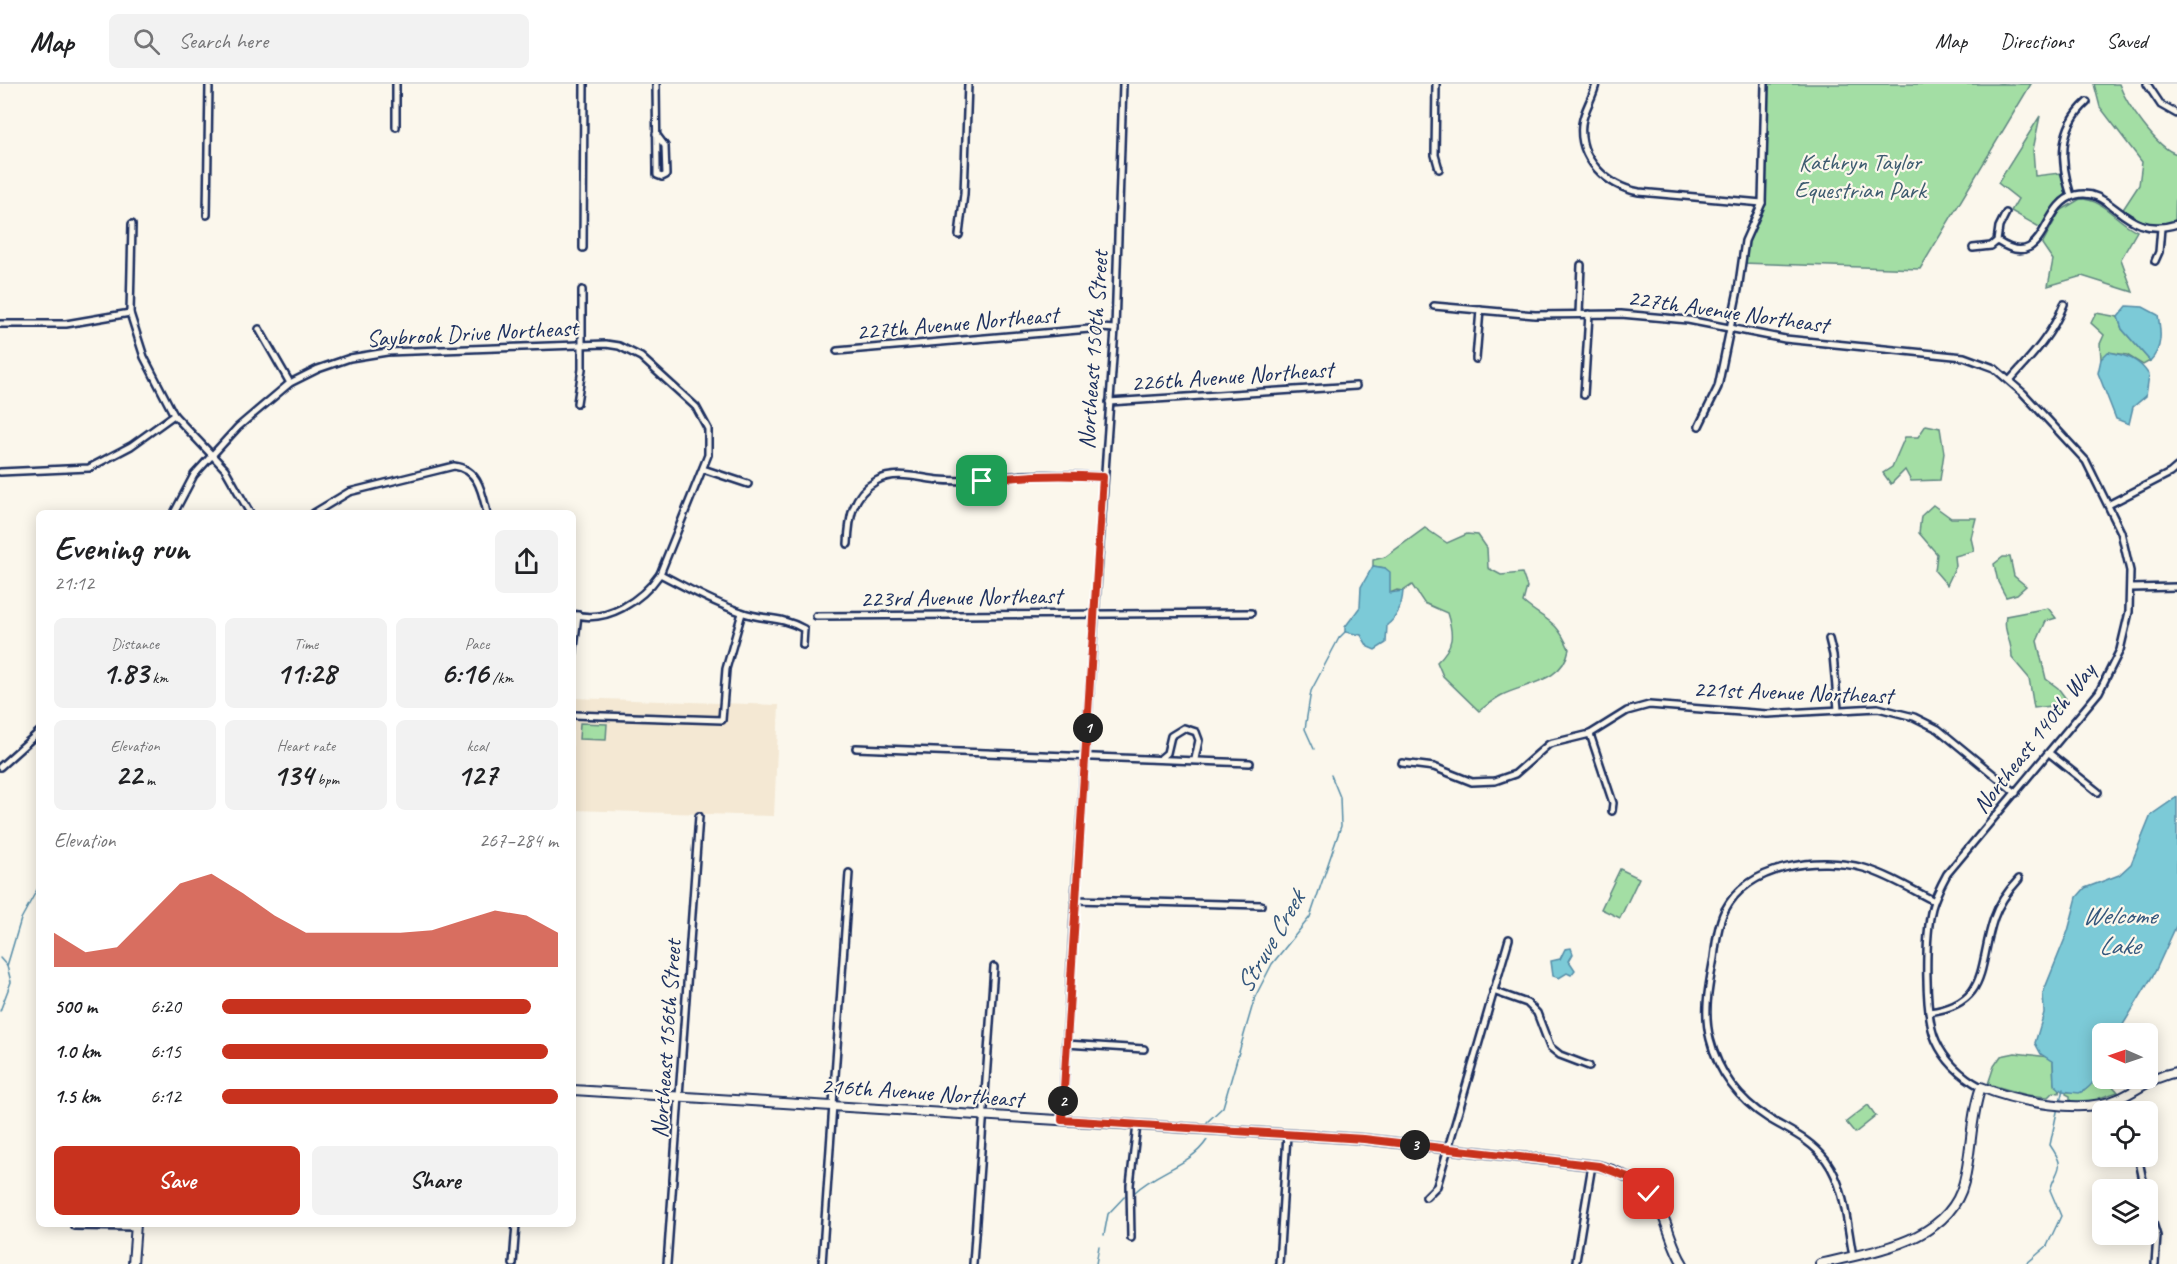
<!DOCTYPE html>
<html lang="en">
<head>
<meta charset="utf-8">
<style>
	body { margin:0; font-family:Caveat,sans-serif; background:#f2f2f2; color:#202124; height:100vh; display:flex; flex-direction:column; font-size:22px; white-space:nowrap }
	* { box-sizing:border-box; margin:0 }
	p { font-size:20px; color:#757577 }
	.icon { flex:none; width:33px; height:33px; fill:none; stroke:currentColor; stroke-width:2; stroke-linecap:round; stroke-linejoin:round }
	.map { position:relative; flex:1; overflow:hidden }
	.side { position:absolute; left:36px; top:426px; width:540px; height:717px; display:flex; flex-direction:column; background:#fff; border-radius:9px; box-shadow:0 3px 15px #0003 }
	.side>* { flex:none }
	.needle { width:39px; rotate:272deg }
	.fabs { position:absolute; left:2092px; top:939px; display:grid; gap:12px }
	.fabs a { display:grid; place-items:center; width:66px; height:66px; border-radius:9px; background:#fff; box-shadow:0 3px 15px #0003; font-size:30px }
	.pin { position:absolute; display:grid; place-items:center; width:51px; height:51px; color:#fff; margin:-26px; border-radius:12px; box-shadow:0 3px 9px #0006 }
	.km { position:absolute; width:30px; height:30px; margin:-15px; border-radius:50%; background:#222; color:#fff; font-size:16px; line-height:30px; text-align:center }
	.round { display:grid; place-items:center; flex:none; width:63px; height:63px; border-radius:9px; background:#f2f2f2 }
	.summary { display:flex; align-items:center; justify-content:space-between; height:102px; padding:0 18px }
	h1 { font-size:33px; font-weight:700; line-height:45px }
	.figures { display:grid; grid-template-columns:repeat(3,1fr); gap:9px; height:102px; padding:6px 18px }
	.figures div { display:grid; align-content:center; border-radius:9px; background:#f2f2f2; text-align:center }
	.figures b { font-size:30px; font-weight:700 }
	.figures small { font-size:16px; font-weight:400 }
	.figures p { font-size:16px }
	.chart { height:168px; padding:12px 18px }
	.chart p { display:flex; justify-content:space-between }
	.chart svg { width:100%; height:108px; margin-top:6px; fill:#c8321e; opacity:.7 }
	.cta { display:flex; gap:12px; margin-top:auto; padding:12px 18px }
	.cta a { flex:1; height:69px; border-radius:9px; background:#c8321e; color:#fff; font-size:24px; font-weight:700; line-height:69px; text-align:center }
	.cta a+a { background:#f2f2f2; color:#202124 }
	ul { padding:0 18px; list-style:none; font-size:20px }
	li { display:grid; grid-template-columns:96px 72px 1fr; align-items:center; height:45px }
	li i { height:15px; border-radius:8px; background:#c8321e }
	header { display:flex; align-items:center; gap:36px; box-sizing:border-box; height:84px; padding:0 30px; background:#fff; border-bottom:2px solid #e0e0e0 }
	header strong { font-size:28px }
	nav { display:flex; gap:33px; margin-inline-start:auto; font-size:21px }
	.search { width:420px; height:54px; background:#f2f2f2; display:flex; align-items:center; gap:15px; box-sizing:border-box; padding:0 21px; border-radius:9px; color:#757577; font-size:22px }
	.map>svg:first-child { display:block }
</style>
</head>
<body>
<header>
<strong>Map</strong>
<div class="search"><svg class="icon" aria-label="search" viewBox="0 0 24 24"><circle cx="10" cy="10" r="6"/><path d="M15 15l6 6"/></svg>Search here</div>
<nav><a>Map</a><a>Directions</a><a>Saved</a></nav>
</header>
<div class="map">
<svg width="2177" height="1180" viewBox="0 0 2177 1180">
	<rect width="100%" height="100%" fill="#fbf7ec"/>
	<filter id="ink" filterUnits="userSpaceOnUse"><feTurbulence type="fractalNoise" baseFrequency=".0167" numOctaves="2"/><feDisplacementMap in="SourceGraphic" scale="12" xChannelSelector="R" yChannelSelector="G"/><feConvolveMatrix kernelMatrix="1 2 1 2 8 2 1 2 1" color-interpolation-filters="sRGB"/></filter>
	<g filter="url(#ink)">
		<polygon fill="#f4e8d3" points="573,614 779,621 774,732 573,726"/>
		<g fill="#a3dea4" stroke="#5f8681" stroke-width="1.5">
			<polygon points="1765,0 2031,0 1920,185 1742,179 1745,157 1762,119"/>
			<path d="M2094,0H2119C2126,19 2157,65 2177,70L2175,139L2149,140L2122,127L2139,101L2142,78L2100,23Z"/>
			<polygon points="2040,32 2033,66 2035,92 2060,89 2067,109 2055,121 2041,144 2011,127 2018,115 1998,99"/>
			<path d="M2080,115C2104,115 2115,137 2137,147L2121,175L2133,208L2082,192L2048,202L2053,176L2042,160L2060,127Z"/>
			<polygon points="2096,229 2118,233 2122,245 2150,277 2143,281 2127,271 2109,268 2101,275 2100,260 2104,251 2091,239"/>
			<polygon points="1926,341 1940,344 1944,369 1940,396 1911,397 1905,386 1891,400 1883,389 1892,383 1905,353 1918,353"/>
			<polygon points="1933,421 1951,434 1976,434 1971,454 1974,467 1955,472 1956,482 1947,501 1935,487 1937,470 1919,449 1921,432"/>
			<path d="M1425,444L1447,459L1467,450L1478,451L1487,464L1488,484L1501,491L1522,489L1527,503L1523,518C1546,538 1555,533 1569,565C1563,598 1527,599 1502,611C1494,615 1486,622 1479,627L1443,592L1437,578C1454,562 1454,551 1447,529L1424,519L1412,501L1403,507L1397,506L1390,509L1385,484L1373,482V476L1385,473Z"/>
			<polygon points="2003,473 2010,473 2014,492 2026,502 2017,510 2006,513 1998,498 1994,480"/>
			<path d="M2048,524L2056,534L2046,537L2037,557L2046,595L2058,604L2067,616L2054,632L2051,622L2034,624L2029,594L2012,574C2012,555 2003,550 2006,532Z"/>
			<polygon points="580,639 607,640 606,656 579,655"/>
			<polygon points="1620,785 1639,794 1620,834 1601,825"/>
			<polygon points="2015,969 2049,973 2053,978 2054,1000 2060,1004 2059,1009 2053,1008 2048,1013 2027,1011 1988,1000 1994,982 2001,972"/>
			<polygon points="2109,998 2118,1008 2099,1014 2099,1017 2070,1018 2070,1012 2066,1010 2066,1008 2084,1007 2091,999"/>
			<polygon points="1868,1021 1876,1032 1855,1049 1846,1038"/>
		</g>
		<g fill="#7bcad7" stroke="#558ca7" stroke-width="1.5">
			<path d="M2127,222L2143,223L2158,231C2161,248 2163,264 2150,277L2122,245L2118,233Z"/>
			<path d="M2108,268C2126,271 2139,275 2149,291L2146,312L2133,323L2129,340L2116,335L2098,289L2101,275Z"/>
			<path d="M1373,482L1385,484L1390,488V509L1403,507C1402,521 1398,533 1387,541L1386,559L1375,566L1368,563L1361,551L1345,548V543L1360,523L1361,503Z"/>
			<path d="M2177,713V840L2155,888L2118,949L2103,950C2103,969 2102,1001 2079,1009L2062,1007L2054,1000L2053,978L2041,970L2035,959L2044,929L2043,909L2068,847L2077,813L2085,804L2119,791L2131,780L2151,731Z"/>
			<polygon points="1571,864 1573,870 1569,877 1575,886 1571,891 1567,889 1559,894 1553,892 1551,877 1560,875 1565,865"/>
		</g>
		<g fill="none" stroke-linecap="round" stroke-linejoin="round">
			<g stroke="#558ca7" stroke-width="1.5">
				<polyline points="1314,665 1305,645 1311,607 1339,554 1345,548"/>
				<polyline points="0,874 7,882"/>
				<polyline points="0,927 11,898 7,882 21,835 39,802"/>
				<polyline points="2060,1018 2063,1005"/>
				<polyline points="1207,1038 1223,1023 1255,913 1272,880 1310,833 1341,742 1340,713 1331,691"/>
				<path d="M1135,1108C1157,1087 1191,1081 1207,1056"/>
				<polyline points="1104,1151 1108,1130 1126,1111"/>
				<polyline points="1096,1180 1099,1162"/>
				<path d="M2026,1180L2047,1162L2061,1132L2050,1106C2057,1082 2067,1086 2050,1061L2058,1023"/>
			</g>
			<g stroke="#1b2f5e" stroke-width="10">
				<g id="street">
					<polyline points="1436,0 1435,71 1439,85"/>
					<path d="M1596,0C1593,14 1584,25 1582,40C1578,75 1607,102 1639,108L1762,119"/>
					<polyline points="2147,0 2161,21 2177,30"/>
					<polyline points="396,43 396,0"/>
					<polyline points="656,50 665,62 666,91 662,93 657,91 657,85 656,0"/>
					<path d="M2071,112C2060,78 2058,44 2087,18"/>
					<polyline points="207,131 209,0"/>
					<polyline points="132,140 130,229 144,273 174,331 225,385 250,429"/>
					<polyline points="959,151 964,110 968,0"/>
					<path d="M1997,157C2047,190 2040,119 2076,111C2113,102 2123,157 2177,140"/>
					<polyline points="583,164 584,0"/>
					<polyline points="1973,164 1991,162 1997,157 1999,143 2006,129"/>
					<polyline points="2155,177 2159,168 2161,144"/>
					<path d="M1434,222L1535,231L1621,230L1688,236L1785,255L1964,273L1994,284L2023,309L2086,377L2121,448L2130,487L2129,528L2120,566L2099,608L1947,790C1941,801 1935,812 1932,824C1925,852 1924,932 1936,957C1945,977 1961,992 1981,1003"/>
					<polyline points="1579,230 1581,181"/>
					<polyline points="0,240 66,240 130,229"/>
					<polyline points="259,245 290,299"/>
					<polyline points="837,267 1101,244 1115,245"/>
					<polyline points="1476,275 1480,226"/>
					<path d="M2010,296C2032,272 2052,251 2064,220"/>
					<polyline points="1584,311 1589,230"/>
					<polyline points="1109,318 1356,302"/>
					<polyline points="577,319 582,285 582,206"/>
					<polyline points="1699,342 1718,303 1738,206 1745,157 1762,119 1765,0"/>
					<polyline points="703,385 748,400"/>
					<polyline points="0,388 89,384 131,362 174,331"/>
					<polyline points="2110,420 2170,389 2177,383"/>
					<polyline points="174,429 194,391 238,343 290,299 318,285 350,274 387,268 606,260 619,262 641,273 696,323 708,345 708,371 660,490"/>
					<path d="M314,429L349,408L454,382C479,385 482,409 487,429"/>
					<path d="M848,460C849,434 852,411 876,397C895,386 919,394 939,396C969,399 996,393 1026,391C1052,390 1077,391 1103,393"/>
					<polyline points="2131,504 2177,503"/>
					<path d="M573,530C606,541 642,516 660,490C686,503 713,519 741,528C764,537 779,531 804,545L803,561"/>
					<polyline points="816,532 1251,529"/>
					<polyline points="1829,555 1833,571 1838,625"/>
					<polyline points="573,572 578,531"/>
					<polyline points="573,631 722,636 726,585 742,529"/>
					<polyline points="1590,650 1613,719 1612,727"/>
					<polyline points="856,664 1250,679"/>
					<polyline points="2049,669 2098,708"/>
					<polyline points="1161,674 1167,669 1171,652 1184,644 1196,648 1199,656 1195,675"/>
					<polyline points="1402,679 1434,683 1472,698 1495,697 1515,690 1549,660 1590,650 1627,627 1649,621 1767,630 1878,624 1914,633 1938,645 2016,709"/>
					<polyline points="0,683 39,648"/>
					<polyline points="1075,816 1261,821"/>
					<polyline points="1493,907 1527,919 1537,929 1550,963 1560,971 1589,982"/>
					<path d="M1929,928C1990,920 1978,881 1994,834C1999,819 2008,807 2019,795"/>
					<polyline points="1066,960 1144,965"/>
					<polyline points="2118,1015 2124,1028"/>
					<polyline points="1062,1036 1075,816 1115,245 1123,0"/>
					<polyline points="2138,1072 2145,1106"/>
					<polyline points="1426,1113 1437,1102 1509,855"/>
					<polyline points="2148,1123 2157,1152 2155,1180"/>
					<polyline points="74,1142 136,1143"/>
					<polyline points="1131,1154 1130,1101 1137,1041"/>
					<path d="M1853,1172C1847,1141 1845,1102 1826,1076C1810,1055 1789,1047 1768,1034C1739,1016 1718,988 1710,955C1703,928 1709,901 1714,874C1716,858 1718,840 1725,826C1749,780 1819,772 1864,784C1888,791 1911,805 1934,817"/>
					<polyline points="1576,1177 1592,1081"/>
					<polyline points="513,1180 516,1140"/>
					<polyline points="667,1180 699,732"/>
					<polyline points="822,1180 849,789"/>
					<polyline points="973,1180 994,883"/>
					<polyline points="1279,1180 1287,1051"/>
				</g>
			</g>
			<g stroke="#1b2f5e" stroke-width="12">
				<g id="secondary">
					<path d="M573,1006L1363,1055L1599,1082C1629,1089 1654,1108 1665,1137C1671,1152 1674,1166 1683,1180"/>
					<polyline points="133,1180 136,1140"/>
					<path d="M1820,1180C1871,1167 1949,1159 1964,1098C1972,1067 1970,1034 1981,1003C2015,1017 2083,1031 2118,1015C2138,1006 2154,992 2177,988"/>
				</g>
			</g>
			<use href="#street" stroke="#fbf7ec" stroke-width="5"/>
			<use href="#secondary" stroke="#fbf7ec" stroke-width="8"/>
		</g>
	</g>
	<g fill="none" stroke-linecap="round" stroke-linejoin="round" filter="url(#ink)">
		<g stroke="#fff" stroke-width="12">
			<path id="route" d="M982,397C1023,391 1062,390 1103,393L1062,1036L1364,1055L1599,1082L1628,1093L1649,1110"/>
		</g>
		<use href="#route" stroke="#c8321e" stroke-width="8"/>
	</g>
	<g text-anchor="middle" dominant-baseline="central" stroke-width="4.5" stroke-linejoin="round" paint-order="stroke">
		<g font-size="24" fill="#3d5b70" stroke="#fbf7ec">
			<text x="1860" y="78">Kathryn Taylor<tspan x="1860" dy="28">Equestrian Park</tspan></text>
		</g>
		<g font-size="24" fill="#1b2f5e" stroke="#fbf7ec">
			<text transform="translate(1728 227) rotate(8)">227th Avenue Northeast</text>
			<text transform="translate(957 239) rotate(-5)">227th Avenue Northeast</text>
			<text transform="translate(472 249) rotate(-3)">Saybrook Drive Northeast</text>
			<text transform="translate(1093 266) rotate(-86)">Northeast 150th Street</text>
			<text transform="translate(1232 292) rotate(-4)">226th Avenue Northeast</text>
			<text transform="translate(961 513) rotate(-1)">223rd Avenue Northeast</text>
			<text transform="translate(1793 608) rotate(2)">221st Avenue Northeast</text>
			<text transform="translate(2034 654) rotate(-52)">Northeast 140th Way</text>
			<text transform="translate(666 955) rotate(-86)">Northeast 156th Street</text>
			<text transform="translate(922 1008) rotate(4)">216th Avenue Northeast</text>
		</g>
		<g font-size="26" font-style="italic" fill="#33567c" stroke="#fbf7ec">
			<text x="2119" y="831">Welcome<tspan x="2119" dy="30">Lake</tspan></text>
			<text transform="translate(1270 858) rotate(-60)">Struve Creek</text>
		</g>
	</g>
</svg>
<div class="fabs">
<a><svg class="needle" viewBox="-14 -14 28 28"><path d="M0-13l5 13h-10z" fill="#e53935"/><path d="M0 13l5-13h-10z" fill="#757577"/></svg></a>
<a><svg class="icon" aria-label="locate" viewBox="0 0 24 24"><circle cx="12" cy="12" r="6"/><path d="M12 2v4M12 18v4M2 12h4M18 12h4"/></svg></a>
<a><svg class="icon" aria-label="layers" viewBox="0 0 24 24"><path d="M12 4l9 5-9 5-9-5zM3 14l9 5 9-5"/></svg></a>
</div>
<div class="pin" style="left:982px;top:397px;background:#1e9e55"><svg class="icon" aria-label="arrive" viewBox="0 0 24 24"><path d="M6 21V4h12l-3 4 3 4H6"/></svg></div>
<div class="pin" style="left:1649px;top:1110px;background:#d93025"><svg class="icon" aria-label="check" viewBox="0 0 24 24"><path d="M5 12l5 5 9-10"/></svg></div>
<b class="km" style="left:1088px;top:644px">1</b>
<b class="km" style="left:1063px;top:1017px">2</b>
<b class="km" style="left:1415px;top:1061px">3</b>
<section class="side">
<div class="summary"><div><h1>Evening run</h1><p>21:12</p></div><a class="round"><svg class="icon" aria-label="share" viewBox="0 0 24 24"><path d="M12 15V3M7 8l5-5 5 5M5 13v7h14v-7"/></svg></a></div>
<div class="figures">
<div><p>Distance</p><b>1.83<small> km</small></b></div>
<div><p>Time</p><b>11:28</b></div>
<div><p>Pace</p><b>6:16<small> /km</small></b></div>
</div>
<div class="figures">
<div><p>Elevation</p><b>22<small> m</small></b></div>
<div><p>Heart rate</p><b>134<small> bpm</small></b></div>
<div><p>kcal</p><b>127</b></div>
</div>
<div class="chart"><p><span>Elevation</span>267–284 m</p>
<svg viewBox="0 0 160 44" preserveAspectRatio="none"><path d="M0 44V30L10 38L20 36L30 23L40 10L50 6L60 14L70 23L80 30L90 30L100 30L110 30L120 29L130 25L140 21L150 23L160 30V44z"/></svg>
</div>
<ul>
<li><b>500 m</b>6:20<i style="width:92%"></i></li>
<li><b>1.0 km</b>6:15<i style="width:97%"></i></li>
<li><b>1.5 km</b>6:12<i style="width:100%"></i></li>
</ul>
<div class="cta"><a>Save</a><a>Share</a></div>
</section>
</div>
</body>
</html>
